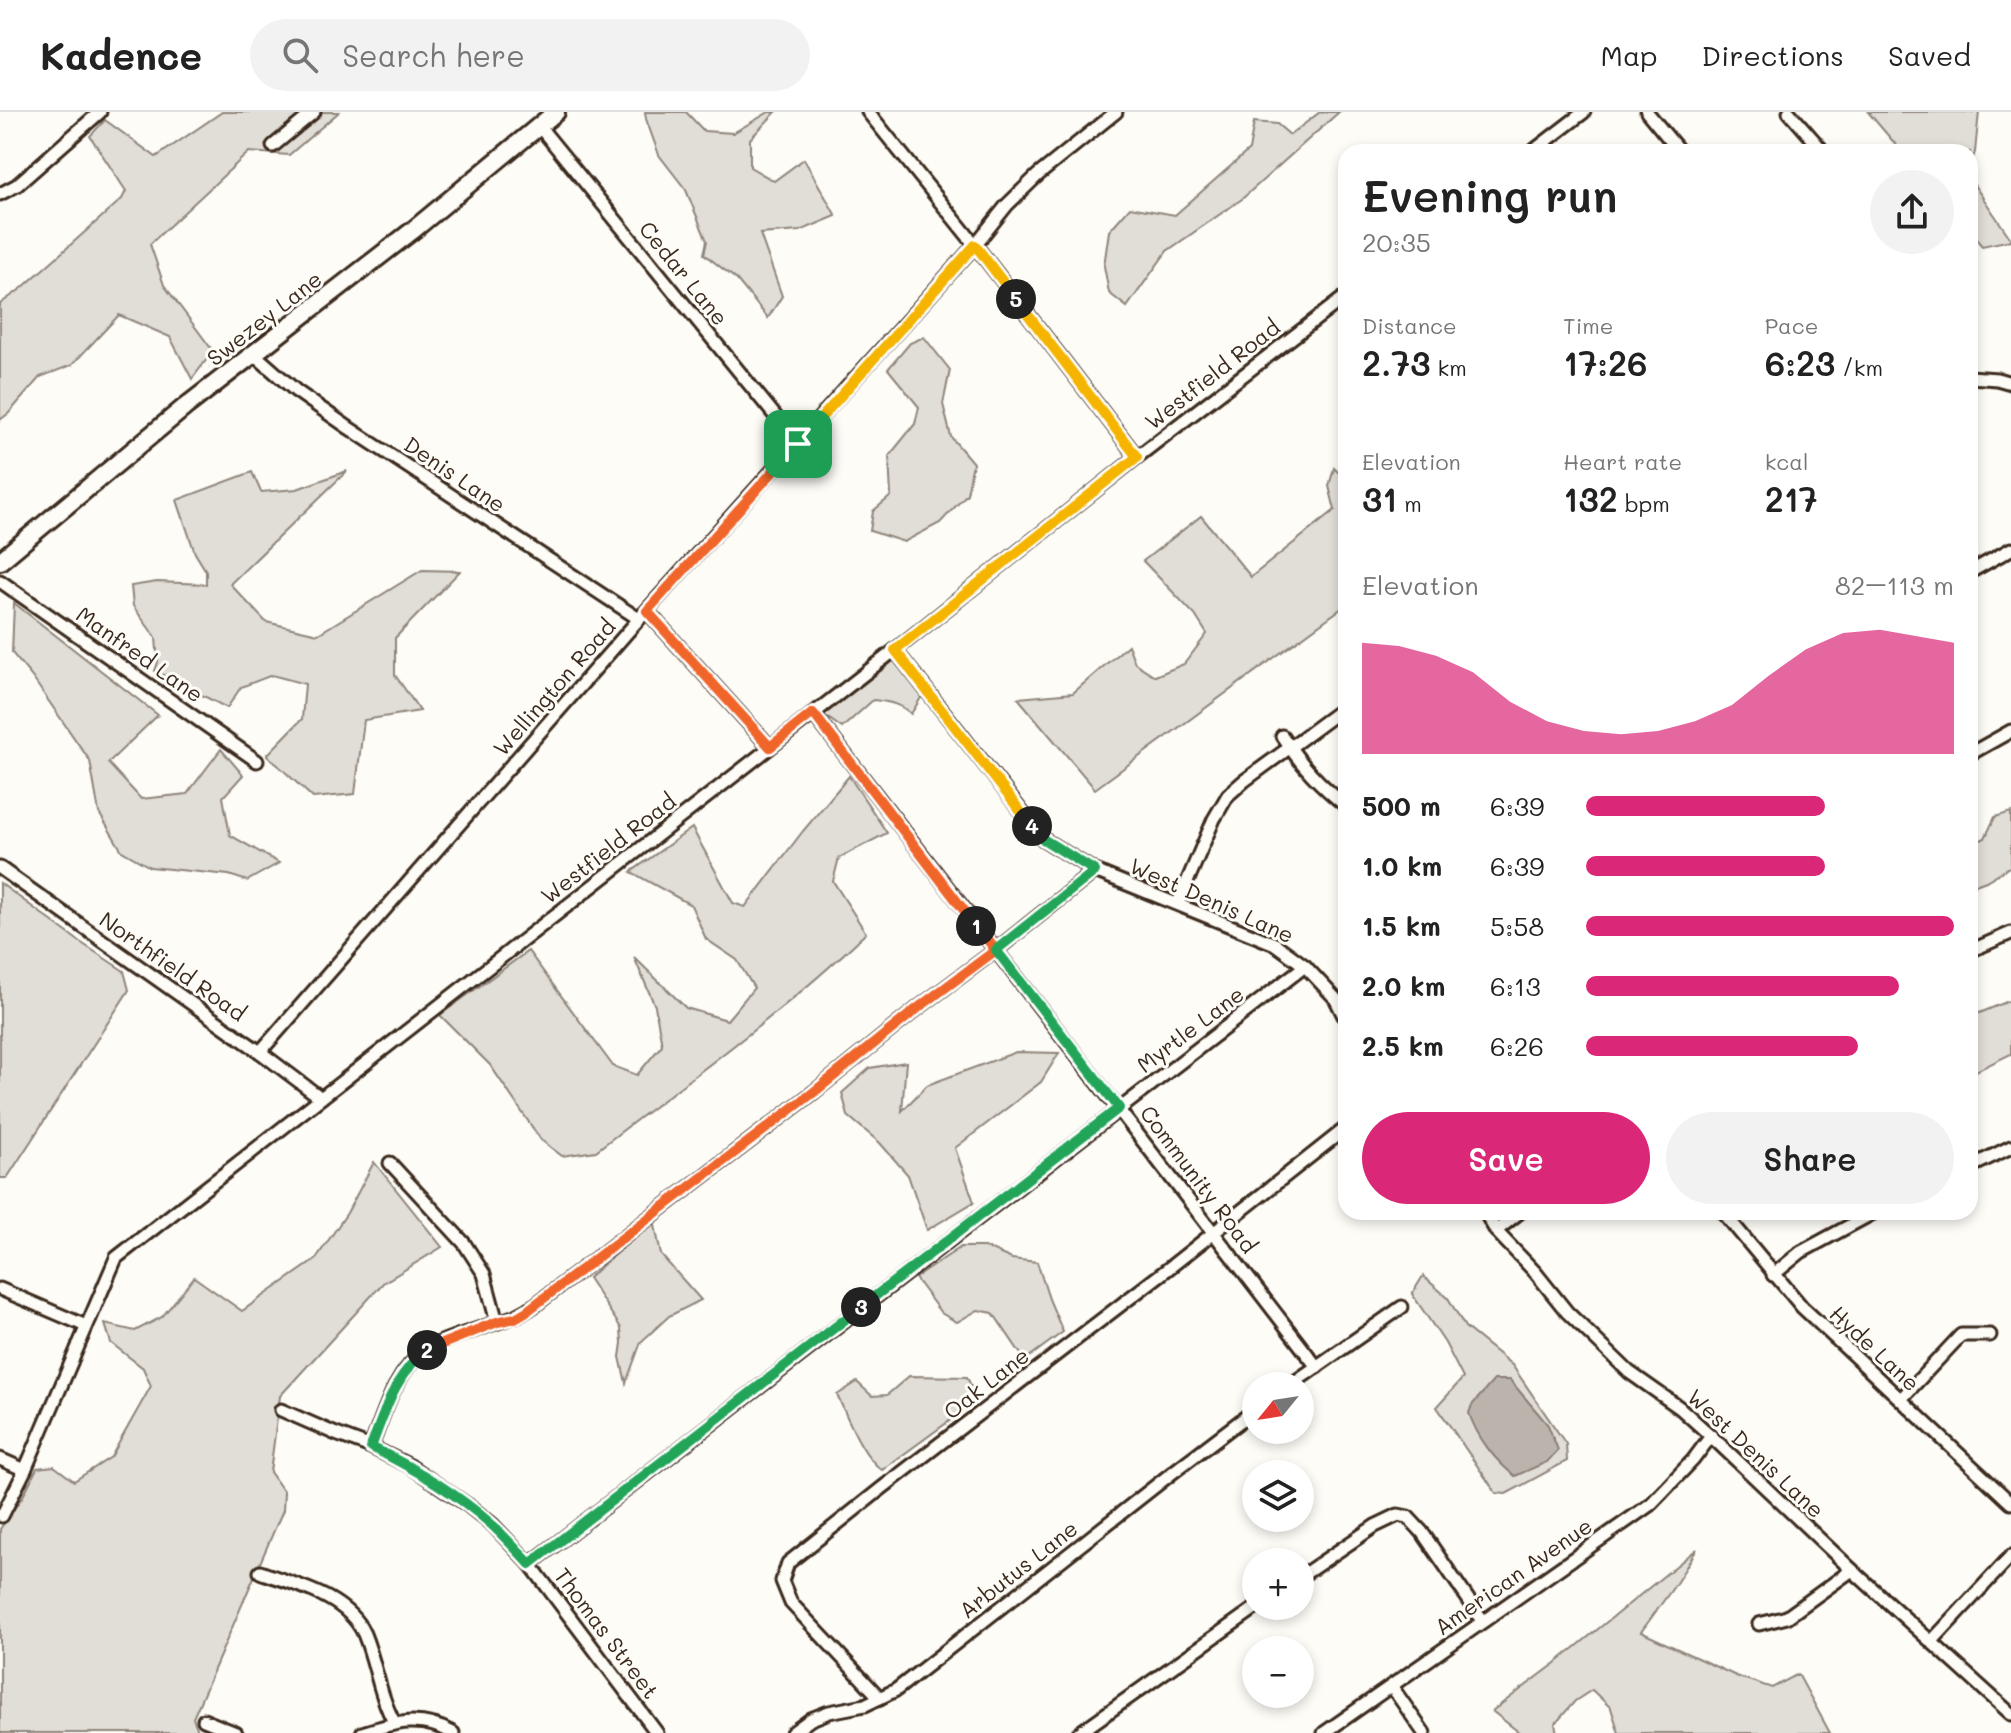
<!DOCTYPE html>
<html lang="en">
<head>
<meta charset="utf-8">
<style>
	body { margin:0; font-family:Mali,sans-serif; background:#f2f2f2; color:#222; height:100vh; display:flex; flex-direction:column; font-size:30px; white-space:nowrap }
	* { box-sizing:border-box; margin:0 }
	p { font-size:26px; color:#767676 }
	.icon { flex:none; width:44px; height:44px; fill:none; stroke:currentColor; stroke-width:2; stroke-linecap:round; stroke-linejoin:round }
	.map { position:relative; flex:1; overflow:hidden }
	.side { position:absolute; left:1338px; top:32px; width:640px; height:1076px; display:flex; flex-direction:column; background:#fff; border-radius:24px; box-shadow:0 4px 12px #0003 }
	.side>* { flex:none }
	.needle { width:52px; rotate:240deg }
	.controls { position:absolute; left:1242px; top:1260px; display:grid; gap:16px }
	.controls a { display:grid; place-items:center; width:72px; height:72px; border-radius:50%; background:#fff; box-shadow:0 4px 12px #0003; font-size:40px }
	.pin { position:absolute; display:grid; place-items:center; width:68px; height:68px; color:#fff; margin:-34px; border-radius:16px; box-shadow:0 4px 12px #0006 }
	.km { position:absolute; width:40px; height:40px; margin:-20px; border-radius:50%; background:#222; color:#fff; font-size:22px; line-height:40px; text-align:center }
	.round { display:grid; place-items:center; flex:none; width:84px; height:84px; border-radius:42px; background:#f2f2f2 }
	.overview { display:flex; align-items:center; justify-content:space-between; height:136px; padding:0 24px }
	h1 { font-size:44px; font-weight:600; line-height:60px }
	.stats { display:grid; grid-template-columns:repeat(3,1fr); gap:12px; height:136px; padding:8px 24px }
	.stats div { display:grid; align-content:center }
	.stats b { font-size:34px; font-weight:600 }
	.stats small { font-size:22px; font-weight:400 }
	.stats p { font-size:22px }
	.chart { height:224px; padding:16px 24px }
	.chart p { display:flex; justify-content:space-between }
	.chart svg { width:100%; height:144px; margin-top:8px; fill:#db2777; opacity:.7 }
	.button { display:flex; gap:16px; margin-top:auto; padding:16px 24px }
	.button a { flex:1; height:92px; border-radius:48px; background:#db2777; color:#fff; font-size:32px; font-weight:600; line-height:92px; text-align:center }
	.button a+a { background:#f2f2f2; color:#222 }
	ul { padding:0 24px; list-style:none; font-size:26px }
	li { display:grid; grid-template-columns:128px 96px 1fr; align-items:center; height:60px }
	li i { height:20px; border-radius:10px; background:#db2777 }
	header { display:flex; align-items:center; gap:48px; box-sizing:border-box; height:112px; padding:0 40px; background:#fff; border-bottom:2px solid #e0e0e0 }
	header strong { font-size:38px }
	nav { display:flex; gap:44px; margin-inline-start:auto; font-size:28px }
	.search { width:560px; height:72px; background:#f2f2f2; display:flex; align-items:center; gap:20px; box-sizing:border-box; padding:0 28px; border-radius:44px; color:#767676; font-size:30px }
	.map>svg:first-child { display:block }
</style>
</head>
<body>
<header>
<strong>Kadence</strong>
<div class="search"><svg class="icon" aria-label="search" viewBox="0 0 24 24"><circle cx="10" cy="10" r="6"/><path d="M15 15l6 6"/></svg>Search here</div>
<nav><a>Map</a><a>Directions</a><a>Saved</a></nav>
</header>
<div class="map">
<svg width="2011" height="1621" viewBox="0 0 2011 1621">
	<rect width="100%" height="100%" fill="#fdfcf7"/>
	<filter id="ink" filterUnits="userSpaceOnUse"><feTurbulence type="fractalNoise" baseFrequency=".0125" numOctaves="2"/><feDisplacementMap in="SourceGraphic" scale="16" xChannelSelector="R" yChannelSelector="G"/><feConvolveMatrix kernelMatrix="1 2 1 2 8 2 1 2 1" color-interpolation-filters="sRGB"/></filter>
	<g filter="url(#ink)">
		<g fill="#e1ded7" stroke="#8e847a" stroke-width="2">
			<polygon points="222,0 339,0 289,43 249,40 150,132 164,173 213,239 192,267 170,225 119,203 72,253 40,265 9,301 0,308 0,192 22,176 122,87 126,79 90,24 105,8 156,45"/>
			<polygon points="645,0 686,0 704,19 733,21 769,0 776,0 750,27 750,55 774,69 804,47 836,104 800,119 760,122 782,184 768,206 737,168 704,142 707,129 686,78 659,43 646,7"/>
			<polygon points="1320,0 1339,0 1242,87 1167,139 1127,195 1109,181 1104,154 1109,119 1130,95 1175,103 1249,38 1254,10 1277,12 1290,23"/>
			<polygon points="1868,0 1979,0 1975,40 1970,56 1970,40 1902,40"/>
			<polygon points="1970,67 2011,127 2011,128 1982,134 1970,120"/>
			<polygon points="924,225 950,258 943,292 951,325 973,351 967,382 940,411 904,430 870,419 873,399 891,384 889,344 915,312 919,295 888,257 910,231"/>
			<polygon points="1334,356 1346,368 1346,493 1095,677 1018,586 1073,581 1128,533 1135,551 1155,564 1184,552 1207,522 1195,503 1143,449 1201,404 1251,465 1335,398 1329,374"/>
			<polygon points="347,359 230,472 266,510 318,522 422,458 460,459 395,526 395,563 420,599 364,608 355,682 313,686 267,643 302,607 305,572 272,563 241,575 227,596 155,559 158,550 156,526 133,494 131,474 157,470 206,472 206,459 195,441 177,388 252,360 261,380 297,377"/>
			<polygon points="14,491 158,603 108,651 141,687 187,682 221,637 243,663 223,685 230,723 279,751 247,769 229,763 150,755 122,739 99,701 90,649 32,565 12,541"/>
			<path d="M893,546L922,584L911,602C900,591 888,590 873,588L842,616L821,601Z"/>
			<path d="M849,664L887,721L839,746L833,769L866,821C783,901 688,968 596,1039L562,1044L541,1028L490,953L440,903L528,839L613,954L637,963L662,933L655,894L634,845L686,896L727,908L754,876L737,848L706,827L691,793L631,760L692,716L733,791L745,795L803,719Z"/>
			<polygon points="2011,700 2011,754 1986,769 1970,775 1970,733 1985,726 1995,705"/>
			<polygon points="0,771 80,830 124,859 129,878 7,1066 0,1066"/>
			<polygon points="2011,888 2011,942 1970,962 1970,905"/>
			<polygon points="1016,940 1059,941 1041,970 955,1036 974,1090 927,1118 908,1063 880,1031 848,1004 842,981 870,956 906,950 902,999 927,973"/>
			<polygon points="374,1050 442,1135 383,1171 280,1284 270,1360 284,1380 283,1398 193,1606 199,1621 0,1621 0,1417 23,1384 37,1356 54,1354 74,1369 111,1345 151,1274 143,1256 111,1231 105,1212 135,1219 162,1205 194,1165 242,1199 315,1148 347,1101"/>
			<polygon points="654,1108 661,1143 701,1188 669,1204 641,1230 626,1271 620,1245 622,1231 621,1216 588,1166"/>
			<polygon points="961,1135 984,1135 1012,1147 1037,1150 1049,1187 1063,1220 1025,1248 993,1201 978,1198 957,1210 941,1201 915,1166"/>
			<polygon points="1423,1164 1448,1186 1465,1215 1512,1253 1566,1332 1567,1349 1506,1382 1496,1381 1437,1295 1463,1266 1445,1231 1412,1182"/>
			<path d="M909,1264L967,1265L975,1283L952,1307L882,1358C862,1344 848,1306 837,1283L857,1270L872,1284L887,1283Z"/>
			<polygon points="1697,1437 1675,1473 1641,1520 1736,1564 1772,1576 1798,1562 1830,1621 1619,1621 1611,1596 1592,1578 1575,1589 1555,1612 1557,1621 1520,1621 1492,1599 1556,1551"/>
		</g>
		<path fill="#bbb4ad" stroke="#887d74" stroke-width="2" d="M1494,1268H1510L1548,1313L1558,1338L1547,1350L1515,1364C1495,1349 1477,1325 1469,1301L1472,1293Z"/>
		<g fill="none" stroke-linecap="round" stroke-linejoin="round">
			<g stroke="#3b2a1e" stroke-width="17">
				<g id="street">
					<polyline points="868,0 975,133 1137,345"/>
					<polyline points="1647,0 1680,40"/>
					<polyline points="1789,0 1824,40"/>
					<polyline points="539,14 798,332"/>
					<polyline points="273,34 314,0"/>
					<polyline points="1532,40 1584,0"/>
					<polyline points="0,82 17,73 100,0"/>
					<polyline points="254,242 296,279 349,316 639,507"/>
					<polyline points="1970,265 1997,267 2011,271"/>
					<polyline points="1970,460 2011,437"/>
					<polyline points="0,469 257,649"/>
					<polyline points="647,499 770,635"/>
					<polyline points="895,538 1043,727 1095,759 1275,832 1305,854 1335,886 1346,908"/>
					<polyline points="813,601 1317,1255"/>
					<path d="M1282,624C1302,654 1319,672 1346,694"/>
					<polyline points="1970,642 2011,619"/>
					<polyline points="0,756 260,940 321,986"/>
					<polyline points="1178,791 1214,707 1228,683 1244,669 1346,594"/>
					<polyline points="1970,839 2011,821"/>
					<polyline points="260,940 639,507 975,133 1007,93 1038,63 1116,0"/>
					<polyline points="390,1051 464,1131 484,1162 497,1210"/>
					<polyline points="1970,1055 2011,1035"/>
					<polyline points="1485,1100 1496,1119 1535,1160 1567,1200 1629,1260 1680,1296 1711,1324 1852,1458 2011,1602"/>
					<polyline points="1723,1100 1802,1195 2011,1391"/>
					<polyline points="1496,1119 1520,1100"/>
					<polyline points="1773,1163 1801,1140 1875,1100"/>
					<polyline points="0,1177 86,1214"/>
					<polyline points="1289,1274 1402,1195"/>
					<polyline points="1901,1287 1961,1223 1990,1223"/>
					<polyline points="281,1298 336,1322 371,1335 410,1354 469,1394 493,1413 530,1452 657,1621"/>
					<path d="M371,1335C384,1301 395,1259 426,1238C443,1227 465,1222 484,1215C504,1207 517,1206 535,1193L814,980L918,896L996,838L1095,759"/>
					<polyline points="0,1347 25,1358"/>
					<polyline points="2,1404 25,1358 116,1146 895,538 1137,345 1346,184"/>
					<polyline points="530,1452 1305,854"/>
					<path d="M260,1460C296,1473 347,1484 364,1522C376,1551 379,1583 394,1610"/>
					<polyline points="1300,1465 1375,1414 1398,1403 1408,1405 1422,1420 1483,1509"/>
					<polyline points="1759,1512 1787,1505 1852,1458"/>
					<polyline points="1932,1529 2011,1444"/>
					<polyline points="1392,1575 1424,1621"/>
					<polyline points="880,1586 791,1491 782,1469 788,1451 882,1376 1169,1156 1346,1016"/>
					<polyline points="204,1608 236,1621"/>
					<path d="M362,1621C396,1610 420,1603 453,1621"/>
					<polyline points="792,1621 811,1607 829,1600 865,1593 896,1578 1172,1361 1256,1297"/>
					<polyline points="1079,1621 1258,1494"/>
					<polyline points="1324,1621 1651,1392 1693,1348 1711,1324"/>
				</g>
			</g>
			<g stroke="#3b2a1e" stroke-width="22">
				<polyline id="secondary" points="0,449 185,295 412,119 556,0"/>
			</g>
			<use href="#street" stroke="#fdfcf7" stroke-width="11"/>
			<use href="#secondary" stroke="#fdfcf7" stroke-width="16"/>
		</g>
	</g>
	<g fill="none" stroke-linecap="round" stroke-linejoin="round" filter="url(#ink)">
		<g stroke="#fff" stroke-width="16">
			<polyline id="split-1" points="798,332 647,499 770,635 813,601 976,814"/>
		</g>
		<g stroke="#fff" stroke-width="16">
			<polyline id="split-2" points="427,1238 497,1210 515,1206 527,1199 814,980 918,896 996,838 976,814"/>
		</g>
		<g stroke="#fff" stroke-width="16">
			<path id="split-3" d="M427,1238C395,1261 385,1299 371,1335C414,1356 455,1380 491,1412C504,1424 517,1438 530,1452L861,1195"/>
		</g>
		<g stroke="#fff" stroke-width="16">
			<polyline id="split-4" points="861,1195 1119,996 996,838 1095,759 1043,727 1032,714"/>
		</g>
		<g stroke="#fff" stroke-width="16">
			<polyline id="split-5" points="1016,187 1137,345 895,538 1032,714"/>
		</g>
		<g stroke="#fff" stroke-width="16">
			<polyline id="split-6" points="798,332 975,133 1016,187"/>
		</g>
		<use href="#split-1" stroke="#f0652b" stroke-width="10"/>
		<use href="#split-2" stroke="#f0652b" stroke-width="10"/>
		<use href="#split-3" stroke="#22a559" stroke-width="10"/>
		<use href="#split-4" stroke="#22a559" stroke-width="10"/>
		<use href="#split-5" stroke="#f5b400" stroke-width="10"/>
		<use href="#split-6" stroke="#f5b400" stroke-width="10"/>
	</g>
	<g text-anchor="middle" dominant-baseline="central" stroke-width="6" stroke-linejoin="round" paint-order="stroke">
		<g font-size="22" fill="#3b2a1e" stroke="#fdfcf7">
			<text transform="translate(684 161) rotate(51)">Cedar Lane</text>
			<text transform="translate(264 206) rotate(-38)">Swezey Lane</text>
			<text transform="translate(1212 262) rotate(-38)">Westfield Road</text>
			<text transform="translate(455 362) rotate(34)">Denis Lane</text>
			<text transform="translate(140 542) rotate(35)">Manfred Lane</text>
			<text transform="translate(554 575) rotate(-49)">Wellington Road</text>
			<text transform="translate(608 736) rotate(-38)">Westfield Road</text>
			<text transform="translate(1212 788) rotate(24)">West Denis Lane</text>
			<text transform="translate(173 854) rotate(35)">Northfield Road</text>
			<text transform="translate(1190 917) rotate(-37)">Myrtle Lane</text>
			<text transform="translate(1199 1067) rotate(53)">Community Road</text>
			<text transform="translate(1875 1236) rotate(43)">Hyde Lane</text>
			<text transform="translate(986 1271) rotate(-38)">Oak Lane</text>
			<text transform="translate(1756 1341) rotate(43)">West Denis Lane</text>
			<text transform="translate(1018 1457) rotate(-38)">Arbutus Lane</text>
			<text transform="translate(1513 1464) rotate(-35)">American Avenue</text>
			<text transform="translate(607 1521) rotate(53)">Thomas Street</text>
		</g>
	</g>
</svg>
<div class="controls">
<a><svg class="needle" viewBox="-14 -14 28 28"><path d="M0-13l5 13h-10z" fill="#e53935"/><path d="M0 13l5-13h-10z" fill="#767676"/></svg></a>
<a><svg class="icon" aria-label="layers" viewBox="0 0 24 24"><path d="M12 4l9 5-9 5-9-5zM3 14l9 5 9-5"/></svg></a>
<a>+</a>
<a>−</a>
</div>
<div class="pin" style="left:798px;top:332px;background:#1e9e55"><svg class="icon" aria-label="arrive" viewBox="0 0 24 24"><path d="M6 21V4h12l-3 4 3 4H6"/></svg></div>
<b class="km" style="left:976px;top:814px">1</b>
<b class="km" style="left:427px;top:1238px">2</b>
<b class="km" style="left:861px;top:1195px">3</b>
<b class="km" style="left:1032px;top:714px">4</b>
<b class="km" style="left:1016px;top:187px">5</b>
<section class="side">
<div class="overview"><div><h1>Evening run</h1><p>20:35</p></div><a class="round"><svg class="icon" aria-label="share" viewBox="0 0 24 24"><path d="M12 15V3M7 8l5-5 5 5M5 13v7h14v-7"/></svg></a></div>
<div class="stats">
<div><p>Distance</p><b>2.73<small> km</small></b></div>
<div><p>Time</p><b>17:26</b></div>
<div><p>Pace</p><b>6:23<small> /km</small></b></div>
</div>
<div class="stats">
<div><p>Elevation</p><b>31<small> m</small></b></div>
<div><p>Heart rate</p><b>132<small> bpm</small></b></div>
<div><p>kcal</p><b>217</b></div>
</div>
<div class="chart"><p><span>Elevation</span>82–113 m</p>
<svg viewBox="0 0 160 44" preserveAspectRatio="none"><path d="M0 44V10L10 11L20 14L30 19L40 28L50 34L60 37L70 38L80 37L90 34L100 29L110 20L120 12L130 7L140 6L150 8L160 10V44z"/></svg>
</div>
<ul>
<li><b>500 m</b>6:39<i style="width:65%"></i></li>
<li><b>1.0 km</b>6:39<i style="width:65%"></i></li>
<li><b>1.5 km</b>5:58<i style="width:100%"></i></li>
<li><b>2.0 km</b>6:13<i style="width:85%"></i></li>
<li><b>2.5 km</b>6:26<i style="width:74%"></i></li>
</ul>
<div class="button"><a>Save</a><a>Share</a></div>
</section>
</div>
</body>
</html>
